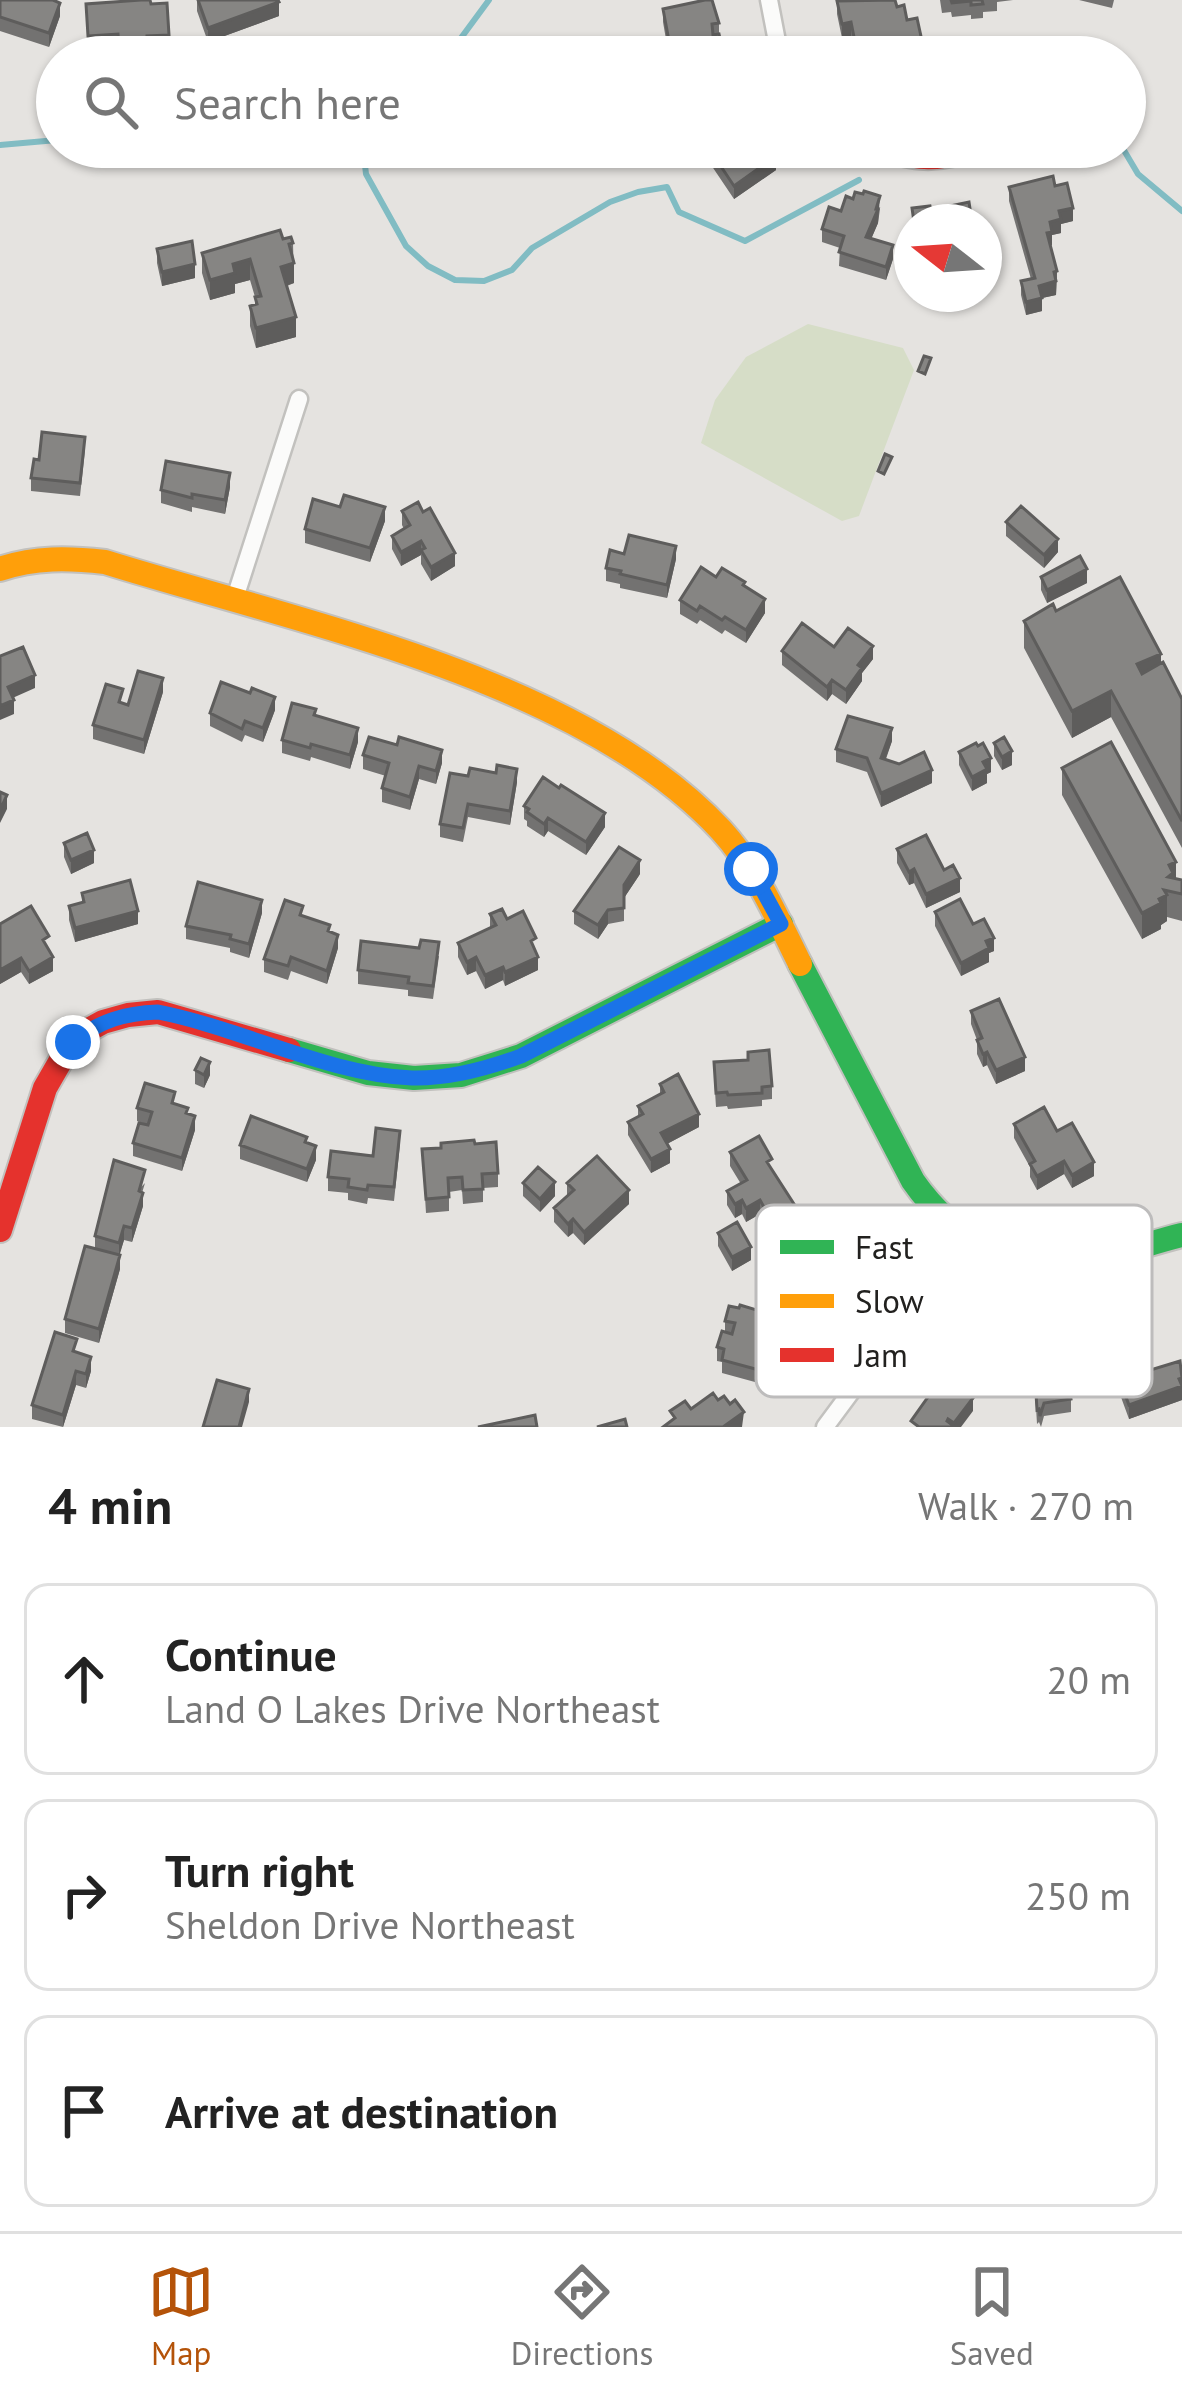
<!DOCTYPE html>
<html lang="en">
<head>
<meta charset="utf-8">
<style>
  :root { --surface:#fff; --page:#f2f2f2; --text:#222; --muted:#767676; --line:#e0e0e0; --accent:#b45309 }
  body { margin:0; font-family:"PT Sans",sans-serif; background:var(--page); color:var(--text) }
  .compass { position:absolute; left:894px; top:204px; width:108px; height:108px; border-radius:50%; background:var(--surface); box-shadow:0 3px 9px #0004; rotate:287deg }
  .stop { position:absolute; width:36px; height:36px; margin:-27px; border:9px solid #1a73e8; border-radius:50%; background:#fff }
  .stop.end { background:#1a73e8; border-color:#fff; box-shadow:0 3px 12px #0008 }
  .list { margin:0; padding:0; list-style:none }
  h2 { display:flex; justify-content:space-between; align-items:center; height:156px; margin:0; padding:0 48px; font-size:51px }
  h2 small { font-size:39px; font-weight:400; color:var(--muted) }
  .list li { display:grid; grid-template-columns:78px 1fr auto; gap:36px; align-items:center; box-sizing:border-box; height:192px; margin:0 24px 24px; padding:0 24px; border:3px solid var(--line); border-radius:24px }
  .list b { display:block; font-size:45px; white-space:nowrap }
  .list p { margin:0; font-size:39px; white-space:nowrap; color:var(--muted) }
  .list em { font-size:39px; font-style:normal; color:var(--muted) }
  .icon { flex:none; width:66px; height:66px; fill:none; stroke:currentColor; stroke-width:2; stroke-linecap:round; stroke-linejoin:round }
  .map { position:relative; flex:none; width:1182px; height:1427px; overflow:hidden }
  .search { position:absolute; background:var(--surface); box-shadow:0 3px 9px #0004; left:36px; right:36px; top:36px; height:132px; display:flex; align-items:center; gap:30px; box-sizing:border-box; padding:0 42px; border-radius:66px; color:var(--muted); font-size:45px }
  .sheet { height:804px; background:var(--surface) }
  nav { display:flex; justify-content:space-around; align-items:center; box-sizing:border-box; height:168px; border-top:3px solid var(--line); background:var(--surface); font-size:33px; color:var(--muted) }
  nav a { display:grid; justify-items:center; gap:6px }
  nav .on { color:var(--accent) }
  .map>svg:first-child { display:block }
</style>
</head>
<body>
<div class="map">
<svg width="1182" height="1427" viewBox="0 0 1182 1427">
  <rect width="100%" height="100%" fill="#e5e3e0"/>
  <!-- green -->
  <path fill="#d6ddc7" d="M808 324 903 348 914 370 859 516 842 521 701 443 715 400 746 357Z"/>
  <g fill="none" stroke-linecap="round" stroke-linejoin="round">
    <!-- stream -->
    <path stroke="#81bcc3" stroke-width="6" d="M447 57 489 0
      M0 145 57 140
      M166 147 243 153 326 147
      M363 147 366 174 406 246 428 266 455 280 484 281 512 270 532 248 610 202 638 192 667 187 679 212 745 241 859 180
      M1122 147 1138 174 1182 211"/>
    <!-- street casing -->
    <g stroke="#c2c1be" stroke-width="21">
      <path id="street" d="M769 0 780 57
        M234 601 299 399
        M825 1427 966 1237"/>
    </g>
    <!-- fast casing -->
    <g stroke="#c2c1be" stroke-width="28">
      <path id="fast" d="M800 964 913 1181C952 1237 1012 1272 1082 1261 1116 1256 1149 1243 1182 1235
        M289 1050 368 1073 414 1078 461 1075 521 1056 781 924"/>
    </g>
    <!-- slow casing -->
    <g stroke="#c2c1be" stroke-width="28">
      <path id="slow" d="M0 569C35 557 69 558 105 562 297 622 581 679 721 830 756 868 777 918 800 964"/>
    </g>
    <!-- jam casing -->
    <g stroke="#c2c1be" stroke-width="28">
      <path id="jam" d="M873 147C914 158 935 163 976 147
        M0 1230 45 1088 68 1048 83 1033 103 1022 128 1015 158 1012 289 1050"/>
    </g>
    <!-- street -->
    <use href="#street" stroke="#fbfbfa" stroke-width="16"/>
    <!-- fast -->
    <use href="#fast" stroke="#30b455" stroke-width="24"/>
    <!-- slow -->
    <use href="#slow" stroke="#ff9f0a" stroke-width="24"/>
    <!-- jam -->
    <use href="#jam" stroke="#e5322d" stroke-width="24"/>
  </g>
  <!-- wall -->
  <path fill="#737271" d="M0 0 60 16 49 47 0 31Z
    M197 0H278L279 16 208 42 197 11Z
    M940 0H1013L997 2V11L983 12V18L971 19V15L952 17 951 12 942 13Z
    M1079 0H1114L1112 8Z
    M837 1 897 7 922 41V54L908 57H904L903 53 891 57H855L851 36 842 38 837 14Z
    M167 3 169 48 147 50V57H104V48L88 49 86 4Z
    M663 9 719 23V36L724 57H669L663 22Z
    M699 147H770L776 170 734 199Z
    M1055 186 1073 221 1061 224V233L1052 235V245L1050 246 1057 271 1056 295 1042 298V311L1026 315 1021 295V281L1031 279 1009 201V187Z
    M880 209 878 223 871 239 893 259 886 280 839 266 840 248 822 242V229L841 211Z
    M283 239 293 243 294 283 287 286 296 337 256 348 250 326V306L255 305V297L250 280 235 284V293L210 300 202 273V253Z
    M157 249 195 278 162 286 157 263Z
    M85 450 80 496 31 491V478L39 460Z
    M230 487 225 514 192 507V512L161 503V490Z
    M402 511 455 566 431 581 421 564V555L401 566 392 549V536L404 529 402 525Z
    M385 521 370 562 305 543V529Z
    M1006 522 1058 552 1044 568 1006 536Z
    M624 554 676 559 667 598 620 588V584L606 581V568Z
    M716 577 745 587 765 613 746 643 725 630 722 634 700 620 697 624 680 614V600Z
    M1041 577 1087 583 1047 603 1041 590Z
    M1024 621 1161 663 1182 699V848L1111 717 1072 738 1024 648Z
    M834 647 873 659 862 673V681L846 704 832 694 827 701 782 665V651Z
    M163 692 144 754 93 739V725L123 703 128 705Z
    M250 693 275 710 263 742 245 735 242 742 210 726V713Z
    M316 716 358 742 350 769 311 757 310 761 282 753V740Z
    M892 741 886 759 932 783 881 807 867 772 836 762V749Z
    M994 743 1012 765 1002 770 994 756Z
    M397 745 442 763 436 784 419 779 410 810 382 802V788L386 776 363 769V755Z
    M959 752 991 772 987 774V783L972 791 959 765Z
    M1062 768 1176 879 1182 880V921L1167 917V921L1161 925V929L1142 939 1062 795Z
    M496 773 517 782 510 825 468 817 463 842 440 837V824L468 776Z
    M524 806 605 827 586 855 548 831 544 837 527 826V821L524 819Z
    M64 843 94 863 71 874 64 857Z
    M897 849 944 870 960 892 926 908 914 883 909 885 897 863Z
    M640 874 624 898V921L608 924 598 939 574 924V911Z
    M82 893 138 924 75 942 69 920V906L82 903Z
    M935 912 973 924 994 951 989 953V962L961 976 935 926Z
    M262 913 249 958 230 952V948L186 939V926Z
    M490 914 507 919 536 952 538 970 505 986 503 980 485 989 476 971 467 975 458 957V943L490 927Z
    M303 916 330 932 338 948 327 984 291 971 288 980 264 972V959Z
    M0 924 49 949 53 971 29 984 21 972 0 984Z
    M439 956 433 999 408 996V990L358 984V970Z
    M971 1011 1025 1071 996 1084 987 1065 983 1067 977 1054V1040L971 1024Z
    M195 1070 210 1075 204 1088 195 1084Z
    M714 1076 772 1086V1099L762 1100V1106L728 1109 727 1106 716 1107Z
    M660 1084 699 1127 667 1144 670 1163 651 1173 628 1135V1122L638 1117V1106L660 1094Z
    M175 1104 188 1114 195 1130 182 1171 133 1156V1143L148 1125 137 1121V1108Z
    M1014 1124 1057 1131 1094 1176 1072 1188 1064 1174 1037 1190 1030 1177V1167L1014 1138Z
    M307 1143 316 1160 307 1182 240 1159V1145Z
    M400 1144 394 1201 368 1198 367 1204 348 1200V1193L328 1191V1177Z
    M475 1144 498 1173V1187L483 1188V1202L463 1204 462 1190 449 1192V1211L426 1213 422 1149Z
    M730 1152 772 1170 794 1218 770 1231 760 1214 746 1222 742 1214 735 1218 727 1205V1191L741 1184 730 1166Z
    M145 1183 142 1193 143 1206 132 1242 124 1240 119 1255 120 1269 99 1343 65 1333V1319L95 1248V1236Z
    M523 1183 555 1196 540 1212 523 1196Z
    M567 1183 629 1204 584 1245 573 1233 568 1237 554 1222V1208L567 1196Z
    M800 1230H833L861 1269 855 1271 861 1298 840 1307 833 1291 823 1296 800 1244Z
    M718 1233 751 1260 732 1271 718 1246Z
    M725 1321 783 1331 770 1386 722 1373V1362L717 1361V1347L725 1332Z
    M1020 1337 1071 1399V1412L1044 1416 1041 1427 1039 1422 1037 1424 1034 1374 997 1379 994 1341Z
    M77 1353 91 1371 86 1388 76 1385 63 1427 32 1419V1405Z
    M1182 1367V1400L1129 1419 1118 1389V1376Z"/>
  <!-- shaded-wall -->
  <path fill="#5e5d5c" d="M279 2V16L208 42V28Z
    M60 3V16L49 47V33Z
    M851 22V36L842 38V24Z
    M776 156V170L734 199V186Z
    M880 196 878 223 866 251V237Z
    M1073 208V221L1061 224V233L1052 235V245L1047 247 1050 222 1059 211Z
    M893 245V259L886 280V267Z
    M250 259V280L235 284V293L210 300V280L233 264Z
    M294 263V283L281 287V267Z
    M195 264V278L162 286V272Z
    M1057 271 1056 295 1042 298V311L1026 315V302L1039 286Z
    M296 317V337L256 348V328Z
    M230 473V487L225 514V500Z
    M385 507V521L370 562V548Z
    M1058 539V552L1044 568V555Z
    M421 541V555L401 566V552Z
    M676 546V559L667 598V585Z
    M455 553V566L431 581V567Z
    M1087 569V583L1047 603V590Z
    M765 599V613L746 643V630Z
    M873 646V659L862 673V681L846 704V690L858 665Z
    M1161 654V681L1137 690V664Z
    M35 675V688L8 700V687Z
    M163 678V692L144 754V740Z
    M832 680V694L827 701V687Z
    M1111 691V717L1072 738V711Z
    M275 697V710L263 742V728Z
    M14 700V714L0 720V706Z
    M358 728V742L350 769V755Z
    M892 728V741L881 771V758Z
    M442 750V763L436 784V771Z
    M1012 751V765L1002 770V757Z
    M991 758V772L987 774V783L972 791V777L983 762Z
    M419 766V779L410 810V797Z
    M517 769V782L510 825V811Z
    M932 770V783L881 807V793Z
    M7 795V809L0 823V810Z
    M605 813V827L586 855V842Z
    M548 818V831L544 837V824Z
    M94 850V863L71 874V860Z
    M640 860V874L624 898V885Z
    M1176 862V888L1168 891 1169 865Z
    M914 869V883L909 885V872Z
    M960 878V892L926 908V894Z
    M1167 895V921L1161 925V929L1142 939V913Z
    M262 900V913L249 958V944Z
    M608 910V924L598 939V925Z
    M138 911V924L75 942V928Z
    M338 935V948L327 984V971Z
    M994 938V951L989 953V962L961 976V963L986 941Z
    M53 957V971L29 984V971Z
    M476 957V971L467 975V962Z
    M538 957V970L505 986V972Z
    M21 958V972L0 984V970Z
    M503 967V980L485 989V975Z
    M987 1052V1065L983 1067V1054Z
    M1025 1057V1071L996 1084V1070Z
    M210 1062V1075L204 1088V1075Z
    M699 1114V1127L661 1147V1133Z
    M195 1116V1130L182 1171V1158Z
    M316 1146V1160L307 1182V1169Z
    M670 1149V1163L651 1173V1159Z
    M1064 1161V1174L1037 1190V1176Z
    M1094 1162V1176L1072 1188V1175Z
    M555 1182V1196L540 1212V1199Z
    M629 1190V1204L584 1245V1232Z
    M143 1193V1206L132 1242V1228Z
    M742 1200V1214L735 1218V1204Z
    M760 1200V1214L746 1222V1208Z
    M794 1204V1218L770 1231V1218Z
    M573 1219V1233L568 1237V1224Z
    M124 1226V1240L119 1257V1243Z
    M751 1247V1260L732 1271V1257Z
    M120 1255V1269L99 1343V1329Z
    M861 1255V1269L850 1274V1260Z
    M833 1277V1291L823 1296V1282Z
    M861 1284V1298L840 1307V1293Z
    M783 1318V1331L770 1386 774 1353Z
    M91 1357V1371L86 1388V1374Z
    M76 1371V1385L63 1427V1415Z
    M1182 1378V1400L1129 1419V1405Z
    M249 1389V1402L242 1427H239Z
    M973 1398V1411L961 1427H954V1423Z
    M744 1412 742 1427H723Z"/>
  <!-- building -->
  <path fill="#868583" stroke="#5e5d5c" stroke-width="3" d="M0 0H53L60 3 49 33 0 17Z
    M141 0H150L151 4 167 3 169 35 147 36V44L119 46 118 34 88 36 86 4Z
    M198 0H278L279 2 208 28Z
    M705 0H712L719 23 712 24 713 35 719 34 724 57H672L663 9Z
    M895 0 897 7 904 5 907 20 917 18 922 41 904 44 903 40 889 43 891 54 875 57H858L851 22 842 24 837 1Z
    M951 0H982L983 4 971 5V1L952 3Z
    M104 47 129 48V57H104Z
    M708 147H770L776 156 734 186Z
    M1053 176 1055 186 1067 183 1073 208 1059 211 1061 219 1050 222 1052 232 1047 233 1057 271 1054 272 1056 281 1039 286 1042 298 1026 302 1021 281 1035 278 1009 187Z
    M864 191 880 196 876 209H878L866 237 893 245 886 267 839 252 844 236 822 229 829 207 841 211 846 196 853 199 855 192 863 194Z
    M969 202 972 222H914L912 208 930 206 931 210Z
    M280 230 283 239 291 237 293 243 289 244 294 263 281 267 296 317 256 328 250 306 257 304 255 297 261 296 250 259 233 264 235 273 210 280 202 253Z
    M192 241 195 264 162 272 157 249Z
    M924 356 931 358 925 374 918 371Z
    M42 432 85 437 80 483 31 478 34 459 39 460Z
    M885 454 892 457 884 474 878 471Z
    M166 461 230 473 225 500 192 494V498L161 490Z
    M344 495 385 507 370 548 305 529 313 499 340 507Z
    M418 502 423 512 430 508 455 553 431 567 421 550 425 548 421 541 401 552 392 536 410 525 402 511Z
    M1021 506 1058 539 1044 555 1006 522Z
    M629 535 676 546 667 585 620 574 621 571 606 568 610 550 624 554Z
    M1080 556 1087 569 1047 590 1041 577Z
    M701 567 716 577 722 568 745 582 743 585 765 599 746 630 725 617 722 620 700 606 697 611 680 600Z
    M1120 577 1161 654 1137 664 1142 674 1163 662 1182 699V821L1111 691 1072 711 1024 621 1053 604 1056 611Z
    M802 623 834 647 848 628 873 646 858 665 862 668 846 690 832 680 827 687 782 651Z
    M23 647 35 675 8 687 14 700 0 706V656Z
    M138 671 163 678 144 740 93 725 106 684 123 689 119 702 128 705Z
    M221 682 250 693 252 688 275 697 263 728 245 721 242 729 210 713Z
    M292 703 316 709 314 715 358 728 350 755 311 744 310 748 282 740Z
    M848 716 892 728 881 758 899 764 924 752 932 770 881 793 867 758 836 749Z
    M369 737 397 745 399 737 442 750 436 771 419 766 410 797 382 788 389 763 363 755Z
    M1004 737 1012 751 1002 757 994 743Z
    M1111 742 1176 862 1169 865 1173 873 1168 877 1182 880V894L1164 890 1167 895 1159 899 1161 903 1142 913 1062 768Z
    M976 743 978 746 983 743 991 758 983 762 987 769 972 777 959 752Z
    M497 765 517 769 510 811 468 804 463 828 440 824 450 773 468 776 470 768 496 773Z
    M543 777 559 788 561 785 605 813 586 842 548 818 544 824 527 812 529 809 524 806Z
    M0 792 7 795 0 810Z
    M87 833 94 850 71 860 64 843Z
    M926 835 944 870 953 865 960 878 926 894 914 869 909 872 897 849Z
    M619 847 640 860 624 885V908L608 910 598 925 574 911Z
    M130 880 138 911 75 928 69 906 84 902 82 893Z
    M198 882 262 900 249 944 230 939 231 935 186 926Z
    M960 899 973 924 984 919 994 938 986 941 989 948 961 963 935 912Z
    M285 900 303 906 300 915 330 925 328 931 338 935 327 971 291 957 288 966 264 959Z
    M31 906 49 936 43 940 53 957 29 971 21 958 0 970V924Z
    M502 909 507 919 523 911 536 938 531 941 538 957 505 972 503 967 485 975 476 957 467 962 458 943 496 925 490 914Z
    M421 940 439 942 433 986 408 983 409 977 358 970 361 941 419 948Z
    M999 999 1025 1057 996 1070 987 1052 983 1054 977 1040 982 1038 971 1011Z
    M769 1050 772 1086 762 1087V1093L728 1095 727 1092 716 1093 714 1062 748 1060V1052Z
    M201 1058 210 1062 204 1075 195 1070Z
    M678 1074 699 1114 661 1133 670 1149 651 1159 628 1122 643 1114 638 1106 664 1092 660 1084Z
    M145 1083 175 1092 172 1103 188 1108 186 1113 195 1116 182 1158 133 1143 139 1123 148 1125 152 1112 137 1108Z
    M1044 1107 1057 1131 1072 1123 1094 1162 1072 1175 1064 1161 1037 1176 1030 1164 1035 1161 1014 1124Z
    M251 1116 307 1137 305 1142 316 1146 307 1169 240 1145Z
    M376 1128 400 1131 394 1187 368 1185 367 1190 348 1187 349 1179 328 1177 331 1151 373 1156Z
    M759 1136 772 1159 767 1162 794 1204 770 1218 760 1200 746 1208 742 1200 735 1204 727 1191 747 1180 730 1152Z
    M474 1140 475 1144 496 1142 498 1173 482 1174 483 1189 463 1190 462 1177 448 1178 449 1197 426 1199 422 1149 441 1148V1143Z
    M597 1156 629 1190 584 1232 573 1219 568 1224 554 1208 574 1190 567 1183Z
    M114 1160 145 1170 139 1191 143 1193 132 1228 124 1226 119 1243 95 1236Z
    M538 1167 555 1182 540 1199 523 1183Z
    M737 1222 751 1247 732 1257 718 1233Z
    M85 1246 120 1255 99 1329 65 1319Z
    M740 1305 783 1318 770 1373 722 1360 724 1349 717 1347 722 1331 732 1334 735 1323 725 1321 729 1306 739 1308Z
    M1035 1330 1037 1334 1062 1333 1071 1399 1044 1403 1040 1416 1039 1409 1037 1410 1034 1360 997 1365 994 1341 1020 1337Z
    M55 1332 77 1339 73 1351 91 1357 86 1374 76 1371 63 1415 32 1405Z
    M1180 1361 1182 1378 1179 1379 1182 1386 1129 1405 1118 1376 1142 1367 1144 1372Z
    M950 1366 972 1381 964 1392 973 1398 954 1423 948 1419 947 1421 955 1427H919L911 1421Z
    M217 1380 249 1389 239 1427H203Z
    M713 1393 718 1400 724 1396 730 1404 735 1400 744 1412 723 1427H663L675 1418 670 1411 685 1401 691 1409Z
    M535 1415 537 1427H478Z
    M625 1419 627 1427H597Z"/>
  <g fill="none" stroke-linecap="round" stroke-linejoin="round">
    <!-- route -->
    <path stroke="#1a73e8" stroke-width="15" d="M73 1042C99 1021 125 1013 158 1012 240 1028 330 1075 412 1078 450 1079 486 1069 521 1056L781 924 751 869"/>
  </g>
  <!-- legend -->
  <rect x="756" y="1205" width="396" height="192" rx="18" fill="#fff" stroke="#bdbcbc" stroke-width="3"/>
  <rect x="780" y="1240" width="54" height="14" fill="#30b455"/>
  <rect x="780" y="1294" width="54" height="14" fill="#ff9f0a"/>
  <rect x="780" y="1348" width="54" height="14" fill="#e5322d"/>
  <g font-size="33" fill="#22211f">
    <text x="855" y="1259">Fast</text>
    <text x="855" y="1313">Slow</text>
    <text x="855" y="1367">Jam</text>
  </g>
</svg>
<svg class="compass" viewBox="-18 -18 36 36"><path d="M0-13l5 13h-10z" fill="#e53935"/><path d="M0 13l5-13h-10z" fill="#767676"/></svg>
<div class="stop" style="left:751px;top:869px"></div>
<div class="stop end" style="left:73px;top:1042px"></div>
<div class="search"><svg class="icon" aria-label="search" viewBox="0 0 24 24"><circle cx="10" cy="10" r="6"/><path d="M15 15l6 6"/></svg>Search here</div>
</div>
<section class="sheet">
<h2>4 min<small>Walk · 270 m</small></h2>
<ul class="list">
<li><svg class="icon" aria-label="ahead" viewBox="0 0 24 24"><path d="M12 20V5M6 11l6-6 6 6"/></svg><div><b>Continue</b><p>Land O Lakes Drive Northeast</p></div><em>20 m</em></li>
<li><svg class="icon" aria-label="right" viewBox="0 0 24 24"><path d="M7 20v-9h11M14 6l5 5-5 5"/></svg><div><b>Turn right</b><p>Sheldon Drive Northeast</p></div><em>250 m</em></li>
<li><svg class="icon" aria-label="arrive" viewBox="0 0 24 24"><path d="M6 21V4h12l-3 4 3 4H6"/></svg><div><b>Arrive at destination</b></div></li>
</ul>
</section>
<nav>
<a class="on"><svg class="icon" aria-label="map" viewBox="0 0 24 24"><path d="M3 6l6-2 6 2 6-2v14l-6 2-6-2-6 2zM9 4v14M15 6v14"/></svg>Map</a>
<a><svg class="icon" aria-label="directions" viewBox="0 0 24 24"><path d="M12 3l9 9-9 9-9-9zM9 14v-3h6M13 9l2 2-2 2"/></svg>Directions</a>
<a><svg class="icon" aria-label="saved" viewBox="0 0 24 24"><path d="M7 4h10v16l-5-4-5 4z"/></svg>Saved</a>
</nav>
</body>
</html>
